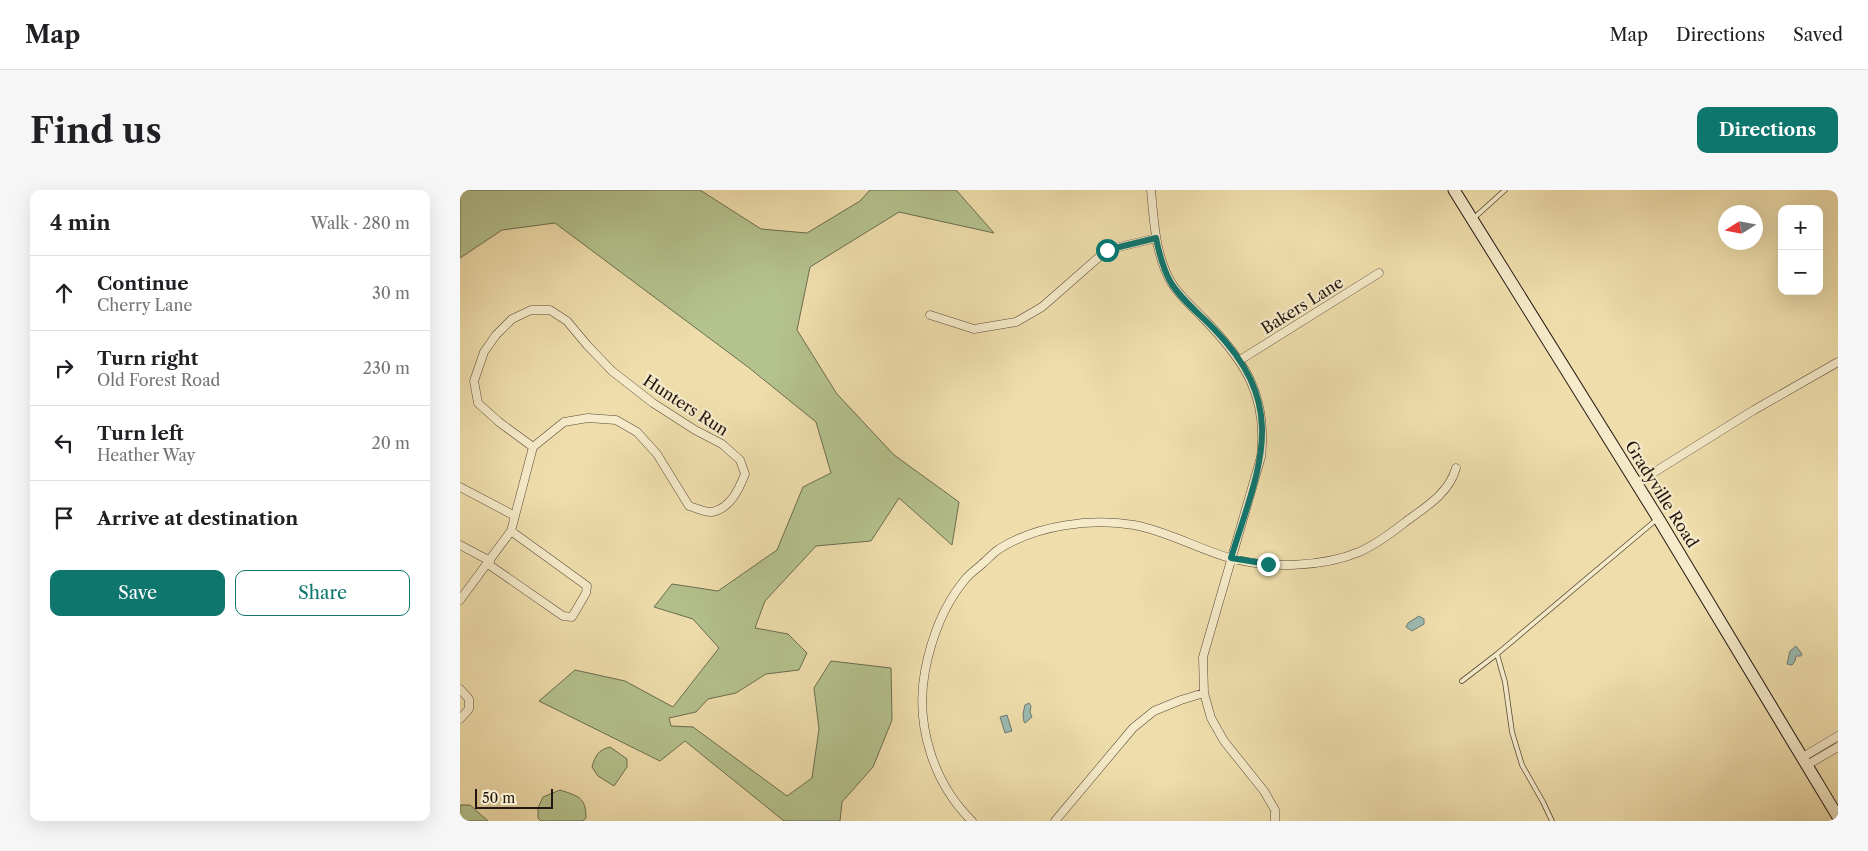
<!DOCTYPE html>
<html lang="en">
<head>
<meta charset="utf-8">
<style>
  :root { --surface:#fff; --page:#f6f6f6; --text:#202124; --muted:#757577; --line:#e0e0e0; --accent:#0f766e }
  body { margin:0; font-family:"Libre Caslon Text",serif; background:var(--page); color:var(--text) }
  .controls { position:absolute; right:15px; top:15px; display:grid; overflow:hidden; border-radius:10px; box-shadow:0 5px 20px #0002 }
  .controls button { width:45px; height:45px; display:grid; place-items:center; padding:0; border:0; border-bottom:1px solid var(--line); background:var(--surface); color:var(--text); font:25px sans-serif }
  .compass { position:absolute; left:1258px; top:15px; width:45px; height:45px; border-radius:50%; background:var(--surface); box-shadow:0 5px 20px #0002; rotate:259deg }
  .scale { position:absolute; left:15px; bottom:12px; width:78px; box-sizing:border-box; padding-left:5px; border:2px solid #241712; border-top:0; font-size:14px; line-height:18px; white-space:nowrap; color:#241712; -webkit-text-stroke:4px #f5eac9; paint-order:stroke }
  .stop { position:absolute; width:15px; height:15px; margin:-11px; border:4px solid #0f766e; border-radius:50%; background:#fff }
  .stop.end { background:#0f766e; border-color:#fff; box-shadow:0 1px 5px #0008 }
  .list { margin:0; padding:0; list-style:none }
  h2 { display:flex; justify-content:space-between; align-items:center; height:65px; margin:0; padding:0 20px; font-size:21px }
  h2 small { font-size:16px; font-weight:400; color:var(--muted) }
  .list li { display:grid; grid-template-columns:32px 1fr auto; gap:15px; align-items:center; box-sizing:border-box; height:75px; padding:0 20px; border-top:1px solid var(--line) }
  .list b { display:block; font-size:19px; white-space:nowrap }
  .list p { margin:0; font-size:16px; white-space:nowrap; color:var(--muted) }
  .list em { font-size:16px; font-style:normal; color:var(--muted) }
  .actions { display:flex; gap:10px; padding:15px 20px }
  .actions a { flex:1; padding:11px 0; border:1px solid var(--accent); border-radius:10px; text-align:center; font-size:18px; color:var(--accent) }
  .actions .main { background:var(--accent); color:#fff }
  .icon { flex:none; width:28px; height:28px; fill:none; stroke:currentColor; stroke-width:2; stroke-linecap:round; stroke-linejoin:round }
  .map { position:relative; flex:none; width:1378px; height:631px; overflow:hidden; border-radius:10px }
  header { display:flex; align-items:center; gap:30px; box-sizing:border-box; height:70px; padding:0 25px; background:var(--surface); border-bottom:1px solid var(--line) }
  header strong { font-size:24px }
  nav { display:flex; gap:28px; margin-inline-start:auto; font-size:18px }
  .intro { display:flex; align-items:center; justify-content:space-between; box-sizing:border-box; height:120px; padding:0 30px }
  h1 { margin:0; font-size:35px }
  .button { padding:12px 22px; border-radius:10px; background:var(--accent); color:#fff; font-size:18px; font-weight:700 }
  main { display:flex; gap:30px; padding:0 30px }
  aside { flex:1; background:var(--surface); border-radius:10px; box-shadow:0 5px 20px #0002 }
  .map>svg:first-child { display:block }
</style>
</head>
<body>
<header>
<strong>Map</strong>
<nav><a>Map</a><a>Directions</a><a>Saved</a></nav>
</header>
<div class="intro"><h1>Find us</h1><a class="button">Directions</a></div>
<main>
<aside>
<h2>4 min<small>Walk · 280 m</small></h2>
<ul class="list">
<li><svg class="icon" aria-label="ahead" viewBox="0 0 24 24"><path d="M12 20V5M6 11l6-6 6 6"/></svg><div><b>Continue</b><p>Cherry Lane</p></div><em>30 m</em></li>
<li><svg class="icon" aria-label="right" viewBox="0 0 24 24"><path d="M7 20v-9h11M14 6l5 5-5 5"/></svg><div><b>Turn right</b><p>Old Forest Road</p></div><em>230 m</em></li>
<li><svg class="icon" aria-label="left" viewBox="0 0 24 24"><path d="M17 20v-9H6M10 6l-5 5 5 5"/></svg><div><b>Turn left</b><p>Heather Way</p></div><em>20 m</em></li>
<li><svg class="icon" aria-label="arrive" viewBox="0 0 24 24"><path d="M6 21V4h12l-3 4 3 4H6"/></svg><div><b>Arrive at destination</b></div></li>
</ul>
<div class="actions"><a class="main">Save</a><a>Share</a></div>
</aside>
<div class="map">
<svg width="1378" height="631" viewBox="0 0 1378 631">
  <rect width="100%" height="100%" fill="#efdeac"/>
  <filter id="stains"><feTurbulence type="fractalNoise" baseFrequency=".004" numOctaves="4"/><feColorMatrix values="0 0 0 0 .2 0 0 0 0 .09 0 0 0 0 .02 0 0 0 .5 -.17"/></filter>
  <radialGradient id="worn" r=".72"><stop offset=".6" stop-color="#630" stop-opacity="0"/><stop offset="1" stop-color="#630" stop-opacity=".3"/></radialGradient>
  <!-- green -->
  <path fill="#b4c28d" stroke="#6c6c50" d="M0 0H240L301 39 347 43 400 11 410 0H496L534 43 439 22 350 77 337 140 377 204 434 265 499 312 492 355 439 308 411 351 356 356 305 411 295 438 328 444 347 463 339 480 306 484 276 503 248 509 236 522 209 528 211 536 233 537 327 606 352 588 359 539 354 498 371 471 431 478 432 530 413 577 382 612 380 631H324L225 551 200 571 79 511 115 480 165 491 213 517 259 458 233 429 194 417 212 394 258 401 317 360 343 297 371 283 356 232 288 177 95 33 42 40 0 68Z
    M150 557 167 569V577L154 596 138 586 132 577C135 566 138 560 150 557Z
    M100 600C118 606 126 607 126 628L123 631H81L78 628V618L83 607Z
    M0 615H10L28 631H0Z"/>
  <!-- water -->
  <path fill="#9cbbb3" stroke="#6c7973" d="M959 426 964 429V434L952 441 946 437 948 433Z
    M1336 456 1342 464 1341 466H1336L1335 471 1332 475 1327 474 1330 461Z
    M569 513 571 516 570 522 572 527 565 533 564 532 563 524 565 515Z
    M547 525 552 541 545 543 540 527Z"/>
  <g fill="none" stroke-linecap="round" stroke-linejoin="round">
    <!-- lane casing -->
    <g stroke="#574938" stroke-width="5.5">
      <path id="lane" d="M1014 28 1045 0
        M1037 464 1045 492 1052 542 1062 575 1083 612 1092 631
        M1002 491 1037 464 1196 330"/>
    </g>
    <!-- street casing -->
    <g stroke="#574938" stroke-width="9">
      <path id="street" d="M691 0C694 31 695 64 711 92 719 106 733 117 744 129 785 171 808 206 801 267L743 467 744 503 751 528 764 551 804 601 815 620V631
        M470 125 514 139 556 132 582 117 647 60 696 48
        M780 170 919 83
        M1177 293 1294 220 1378 172
        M0 297 55 326
        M0 355 30 371
        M28 374 103 426 112 427 126 403 127 396 51 341
        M0 410 51 341 73 257 104 232 128 228 156 230 177 242 197 264 229 316C236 318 246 323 252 322 271 318 279 299 285 284L280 270 262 254 235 240 193 213 152 181 127 155 107 131 90 120H71L52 129 36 145 24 162 14 191 18 213 39 232 73 257
        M0 499 9 509V519L0 529
        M1343 567 1378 546
        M1347 575 1378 557
        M512 631C473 593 455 534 465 481 471 450 483 417 503 392 508 385 515 380 521 375 527 370 533 363 539 359 577 335 631 328 674 335 707 341 738 359 770 368 809 379 863 377 899 362 915 355 930 344 944 333 964 318 989 304 996 278
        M595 631 673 538 694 521 721 510 744 503"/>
    </g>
    <!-- secondary casing -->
    <g stroke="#241712" stroke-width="13">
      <path id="secondary" d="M994 0 1198 328 1378 627"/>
    </g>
    <!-- lane -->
    <use href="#lane" stroke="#f5eac9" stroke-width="4"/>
    <!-- street -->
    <use href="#street" stroke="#f5eac9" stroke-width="8"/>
    <!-- secondary -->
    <use href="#secondary" stroke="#f5eac9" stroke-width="11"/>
  </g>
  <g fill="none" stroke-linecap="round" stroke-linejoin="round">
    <!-- route -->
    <path stroke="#0f766e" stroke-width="6" d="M647 60 696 48C699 63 703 78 710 91 720 109 740 124 754 139 831 218 799 277 771 368L808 374"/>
  </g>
  <g text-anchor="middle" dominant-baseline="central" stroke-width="4.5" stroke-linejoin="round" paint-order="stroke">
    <!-- street labels -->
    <g font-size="16" fill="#241712" stroke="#f5eac9">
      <text transform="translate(842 115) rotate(-32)">Bakers Lane</text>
      <text transform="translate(226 215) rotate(33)">Hunters Run</text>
      <text transform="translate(1202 304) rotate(58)">Gradyville Road</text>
    </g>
  </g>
  <rect width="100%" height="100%" filter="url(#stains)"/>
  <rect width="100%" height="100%" fill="url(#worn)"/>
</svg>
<div class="controls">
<button>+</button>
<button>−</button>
</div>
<svg class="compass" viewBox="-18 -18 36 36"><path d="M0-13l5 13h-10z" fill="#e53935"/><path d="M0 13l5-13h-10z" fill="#757577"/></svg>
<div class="scale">50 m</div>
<div class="stop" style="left:647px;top:60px"></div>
<div class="stop end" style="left:808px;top:374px"></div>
</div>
</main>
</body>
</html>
